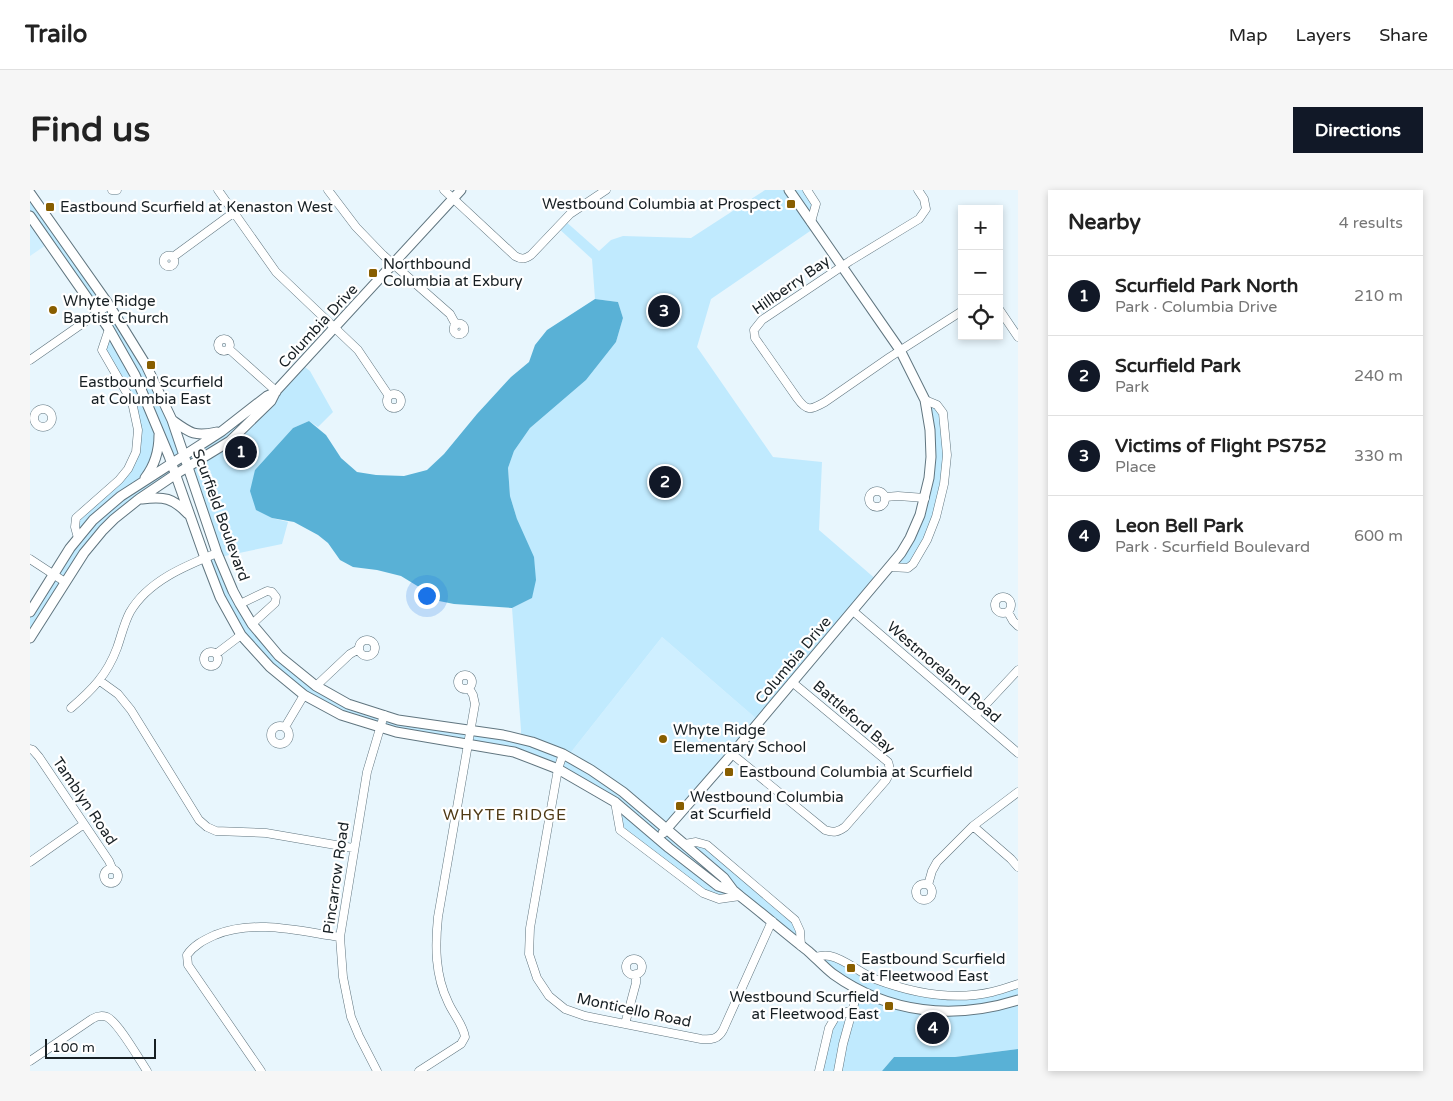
<!DOCTYPE html>
<html lang="en">
<head>
<meta charset="utf-8">
<style>
  :root { --surface:#fff; --page:#f6f6f6; --text:#222; --muted:#767676; --line:#e0e0e0; --accent:#111827 }
  body { margin:0; font-family:"Varela Round",sans-serif; background:var(--page); color:var(--text) }
  .controls { position:absolute; right:15px; top:15px; display:grid; overflow:hidden; border-radius:0px; box-shadow:0 2px 8px #0003 }
  .controls button { width:45px; height:45px; display:grid; place-items:center; padding:0; border:0; border-bottom:1px solid var(--line); background:var(--surface); color:var(--text); font:25px sans-serif }
  .scale { position:absolute; left:15px; bottom:12px; width:111px; box-sizing:border-box; padding-left:5px; border:2px solid #171f23; border-top:0; font-size:14px; line-height:18px; white-space:nowrap; color:#171f23; -webkit-text-stroke:4px #fff; paint-order:stroke }
  .you { position:absolute; left:396px; top:405px; width:18px; height:18px; margin:-12px; border:4px solid #fff; border-radius:50%; background:#1a73e8; box-shadow:0 0 0 8px #1a73e833 }
  .badge { display:grid; place-items:center; width:32px; height:32px; border-radius:50%; background:var(--accent); color:#fff; font-size:16px; font-weight:700 }
  .pin { position:absolute; translate:-50% -50%; border:2px solid #fff; box-shadow:0 1px 5px #0006 }
  .list { margin:0; padding:0; list-style:none }
  h2 { display:flex; justify-content:space-between; align-items:center; height:65px; margin:0; padding:0 20px; font-size:21px }
  h2 small { font-size:16px; font-weight:400; color:var(--muted) }
  .list li { display:grid; grid-template-columns:32px 1fr auto; gap:15px; align-items:center; box-sizing:border-box; height:80px; padding:0 20px; border-top:1px solid var(--line) }
  .list b { display:block; font-size:19px; white-space:nowrap }
  .list p { margin:0; font-size:16px; white-space:nowrap; color:var(--muted) }
  .list em { font-size:16px; font-style:normal; color:var(--muted) }
  .icon { flex:none; width:28px; height:28px; fill:none; stroke:currentColor; stroke-width:2; stroke-linecap:round; stroke-linejoin:round }
  .map { position:relative; flex:none; width:988px; height:881px; overflow:hidden; border-radius:0px }
  header { display:flex; align-items:center; gap:30px; box-sizing:border-box; height:70px; padding:0 25px; background:var(--surface); border-bottom:1px solid var(--line) }
  header strong { font-size:24px }
  nav { display:flex; gap:28px; margin-inline-start:auto; font-size:18px }
  .intro { display:flex; align-items:center; justify-content:space-between; box-sizing:border-box; height:120px; padding:0 30px }
  h1 { margin:0; font-size:35px }
  .button { padding:12px 22px; border-radius:0px; background:var(--accent); color:#fff; font-size:18px; font-weight:700 }
  main { display:flex; gap:30px; padding:0 30px }
  aside { flex:1; background:var(--surface); border-radius:0px; box-shadow:0 2px 8px #0003 }
  .map>svg:first-child { display:block }
</style>
</head>
<body>
<header>
<strong>Trailo</strong>
<nav><a>Map</a><a>Layers</a><a>Share</a></nav>
</header>
<div class="intro"><h1>Find us</h1><a class="button">Directions</a></div>
<main>
<div class="map">
<svg width="988" height="881" viewBox="0 0 988 881">
  <rect width="100%" height="100%" fill="#e8f6fd"/>
  <!-- built -->
  <path fill="#cfefff" d="M0 26 19 53 0 66Z
    M632 447 729 531 637 638 538 566Z"/>
  <!-- green -->
  <path fill="#c0eafe" fill-rule="evenodd" d="M735 0H779L786 11 778 26 786 37 681 109 667 157 743 267 792 272 789 340 848 391 729 531 632 447 538 566 561 580 655 654 677 655 765 730 771 756 710 706 689 709 673 703 590 640 585 612 484 562 350 538 273 505 211 445 175 368 189 367 154 265 142 273 146 284 73 340 0 448V422L48 348 46 328 98 279 108 241 102 212 72 160 78 139 0 26V3L116 175 154 264 192 241 271 174 280 181 303 222 288 237 279 231 263 238 225 280 242 328 258 332 252 354 190 367 210 414 249 466 318 514 368 530 491 549V540L482 418 502 408 487 329 480 306 478 278 484 261 500 238 556 190 586 152 593 128 588 112 565 109 562 69 527 37 534 30 569 61 581 50 593 46 661 48ZM129 241 142 273 121 280Z
    M895 210 913 223 917 265 906 327 883 374 860 377 871 363 899 288Z
    M799 766 826 780 885 802 927 806 988 794V859L925 867H864L852 881H789L806 826 822 820 828 800 785 767Z"/>
  <!-- water -->
  <path fill="#59b1d6" d="M565 109 588 112 593 128 586 152 556 190 500 238 484 261 478 278 480 306 487 329 504 367 506 390 502 408 482 418 424 414 399 409 389 397 371 386 347 380 323 377 310 370 298 353 288 345 264 332 242 328 226 320 220 301 225 280 263 238 279 231 296 245 311 268 327 282 346 285 374 286 397 280 414 264 447 224 481 187 499 172 505 155 517 140Z
    M988 859V881H852L864 867H925Z"/>
  <g fill="none" stroke-linecap="round" stroke-linejoin="round">
    <!-- minor casing -->
    <g stroke="#60757f" stroke-width="9">
      <path id="minor" d="M82 0H87
        M188 0 246 82 328 160 359 206
        M298 0 326 37 353 65 420 124 426 135
        M414 0 485 66C492 70 495 69 501 65L540 24 576 0
        M777 0 786 14 781 32
        M888 0 894 9 896 19 889 29 820 71 732 130 724 140 725 148 767 208C777 222 781 220 795 212L860 167 932 121
        M133.5 71a5.5 5.5 0 1 1 11 0a5.5 5.5 0 1 1-11 0Z
        M143 67 203 23
        M969 119 988 147
        M423.5 139a5.5 5.5 0 1 1 11 0a5.5 5.5 0 1 1-11 0Z
        M188 155a6 6 0 1 1 12 0a6 6 0 1 1-12 0Z
        M199 159 246 201
        M0 170 79 115
        M357 211a7 7 0 1 1 14 0a7 7 0 1 1-14 0Z
        M4 228a9 9 0 1 1 18 0a9 9 0 1 1-18 0Z
        M839 309a8 8 0 1 1 16 0a8 8 0 1 1-16 0Z
        M855 307 868 306 895 308
        M48 348 45 337 46 328 89 290 98 279 106 262 108 240 102 212 72 160 79 139
        M0 369 35 392
        M860 377 878 378 883 374 897 350 906 327 914 294 917 265 913 223 907 215 895 210
        M965 415a8 8 0 1 1 16 0a8 8 0 1 1-16 0Z
        M210 414 237 401 242 402 246 407 245 413 222 434
        M823 421 988 563
        M978 422 983 431 988 436
        M329 458a8 8 0 1 1 16 0a8 8 0 1 1-16 0Z
        M174 469a7 7 0 1 1 14 0a7 7 0 1 1-14 0Z
        M186 464 211 445
        M428 492a7 7 0 1 1 14 0a7 7 0 1 1-14 0Z
        M70 491 88 504 101 520 169 630 177 637 186 641 236 643 323 658
        M286 496 320 464 329 459
        M41 518C62 500 77 485 87 458 91 447 94 433 100 422 118 391 155 376 187 363
        M945 526 988 480
        M241 545a9 9 0 1 1 18 0a9 9 0 1 1-18 0Z
        M255 537 274 505
        M0 559 3 560 9 567 79 671 82 678
        M533 564 528 579 500 738 499 764 507 788 519 806 535 819 555 826 671 849C682 850 688 849 693 840L742 731
        M702 564 795 640C804 643 808 642 815 637L856 590C860 584 861 580 858 572L762 492
        M585 612 590 640 673 703 689 709 710 706
        M943 636 981 669 988 677
        M655 654 666 652 677 655 765 730 770 741 771 756
        M0 672 54 634
        M74 686a7 7 0 1 1 14 0a7 7 0 1 1-14 0Z
        M886 702a8 8 0 1 1 16 0a8 8 0 1 1-16 0Z
        M898 695 902 681 907 672 943 636 988 602
        M785 767C789 766 795 765 800 766 815 769 830 783 845 789 882 803 923 811 962 802 971 800 979 797 988 794
        M596 777a8 8 0 1 1 16 0a8 8 0 1 1-16 0Z
        M595 834 606 793V784
        M0 871 62 829C67 826 71 825 77 827 88 832 109 869 117 881
        M231 881 158 775 157 765C164 755 174 750 185 745 225 729 268 741 310 747
        M347 881 329 846 321 827 313 787 310 747 337 582 354 525
        M389 881 431 854 435 847C433 834 423 824 418 812 405 785 405 756 408 727L445 514 443 505 439 498
        M789 881 799 838 806 826 822 820
        M808 881 813 854 828 800"/>
    </g>
    <!-- tertiary casing -->
    <g stroke="#60757f" stroke-width="11">
      <path id="tertiary" d="M0 3 79 115 116 175 142 230 187 363 203 401 210 414 222 434 249 466 286 496 318 514 368 530 473 545 502 552 533 564 561 580 593 602 694 688 703 700
        M0 26 79 139 105 185 139 266 175 368 190 407 211 445 240 477 274 505 311 525 366 542 484 562 528 579 585 612 639 658 688 696 704 701 710 706C733 724 755 743 778 761 786 768 794 777 803 784 859 824 924 830 988 810
        M142 230C160 243 164 247 187 242
        M115 288C125 275 129 261 129 245
        M112 309C134 306 143 308 158 324
        M0 422 40 358 63 330 91 306 192 241 237 206 246 202
        M0 448 54 363 73 340 84 329 109 309 146 284 200 251 241 211 246 201 431 0
        M633 643 702 564 871 363 880 348 890 325 899 288 901 267 900 240 895 210 870 160 759 0"/>
    </g>
    <!-- minor -->
    <use href="#minor" stroke="#fff" stroke-width="8"/>
    <!-- tertiary -->
    <use href="#tertiary" stroke="#fff" stroke-width="9"/>
  </g>
  <!-- markers -->
  <g fill="#885e00" stroke="#fff" stroke-width="2">
    <rect x="756" y="9" width="10" height="10" rx="2.5"/>
    <rect x="15" y="12" width="10" height="10" rx="2.5"/>
    <rect x="338" y="78" width="10" height="10" rx="2.5"/>
    <circle cx="23" cy="120" r="5"/>
    <rect x="116" y="170" width="10" height="10" rx="2.5"/>
    <circle cx="633" cy="549" r="5"/>
    <rect x="694" y="577" width="10" height="10" rx="2.5"/>
    <rect x="645" y="611" width="10" height="10" rx="2.5"/>
    <rect x="816" y="773" width="10" height="10" rx="2.5"/>
    <rect x="854" y="811" width="10" height="10" rx="2.5"/>
  </g>
  <g text-anchor="middle" dominant-baseline="central" stroke-width="4.5" stroke-linejoin="round" paint-order="stroke">
    <!-- poi labels -->
    <g font-size="15" fill="#171f23" stroke="#fff" text-anchor="start">
      <text x="751" y="14" text-anchor="end">Westbound Columbia at Prospect</text>
      <text x="30" y="17">Eastbound Scurfield at Kenaston West</text>
      <text x="353" y="74">Northbound<tspan x="353" dy="17">Columbia at Exbury</tspan></text>
      <text x="33" y="111">Whyte Ridge<tspan x="33" dy="17">Baptist Church</tspan></text>
      <text x="121" y="192" text-anchor="middle">Eastbound Scurfield<tspan x="121" dy="17">at Columbia East</tspan></text>
      <text x="643" y="540">Whyte Ridge<tspan x="643" dy="17">Elementary School</tspan></text>
      <text x="709" y="582">Eastbound Columbia at Scurfield</text>
      <text x="660" y="607">Westbound Columbia<tspan x="660" dy="17">at Scurfield</tspan></text>
      <text x="831" y="769">Eastbound Scurfield<tspan x="831" dy="17">at Fleetwood East</tspan></text>
      <text x="849" y="807" text-anchor="end">Westbound Scurfield<tspan x="849" dy="17">at Fleetwood East</tspan></text>
    </g>
    <!-- street labels -->
    <g font-size="15" fill="#171f23" stroke="#fff">
      <text transform="translate(761 95) rotate(-35)">Hillberry Bay</text>
      <text transform="translate(288 136) rotate(-47)">Columbia Drive</text>
      <text transform="translate(191 325) rotate(70)">Scurfield Boulevard</text>
      <text transform="translate(763 470) rotate(-50)">Columbia Drive</text>
      <text transform="translate(914 482) rotate(41)">Westmoreland Road</text>
      <text transform="translate(824 527) rotate(41)">Battleford Bay</text>
      <text transform="translate(55 611) rotate(56)">Tamblyn Road</text>
      <text transform="translate(306 688) rotate(-82)">Pincarrow Road</text>
      <text transform="translate(604 820) rotate(12)">Monticello Road</text>
    </g>
    <!-- neighbourhood labels -->
    <g font-size="16" letter-spacing="1" fill="#4e3914" stroke="#fff">
      <text x="475" y="625">WHYTE RIDGE</text>
    </g>
  </g>
</svg>
<div class="controls">
<button>+</button>
<button>−</button>
<button><svg class="icon" aria-label="locate" viewBox="0 0 24 24"><circle cx="12" cy="12" r="6"/><path d="M12 2v4M12 18v4M2 12h4M18 12h4"/></svg></button>
</div>
<div class="scale">100 m</div>
<div class="you"></div>
<div class="pin badge" style="left:211px;top:262px">1</div>
<div class="pin badge" style="left:635px;top:292px">2</div>
<div class="pin badge" style="left:634px;top:121px">3</div>
<div class="pin badge" style="left:903px;top:838px">4</div>
</div>
<aside>
<h2>Nearby<small>4 results</small></h2>
<ul class="list">
<li><span class="badge">1</span><div><b>Scurfield Park North</b><p>Park · Columbia Drive</p></div><em>210 m</em></li>
<li><span class="badge">2</span><div><b>Scurfield Park</b><p>Park</p></div><em>240 m</em></li>
<li><span class="badge">3</span><div><b>Victims of Flight PS752</b><p>Place</p></div><em>330 m</em></li>
<li><span class="badge">4</span><div><b>Leon Bell Park</b><p>Park · Scurfield Boulevard</p></div><em>600 m</em></li>
</ul>
</aside>
</main>
</body>
</html>
